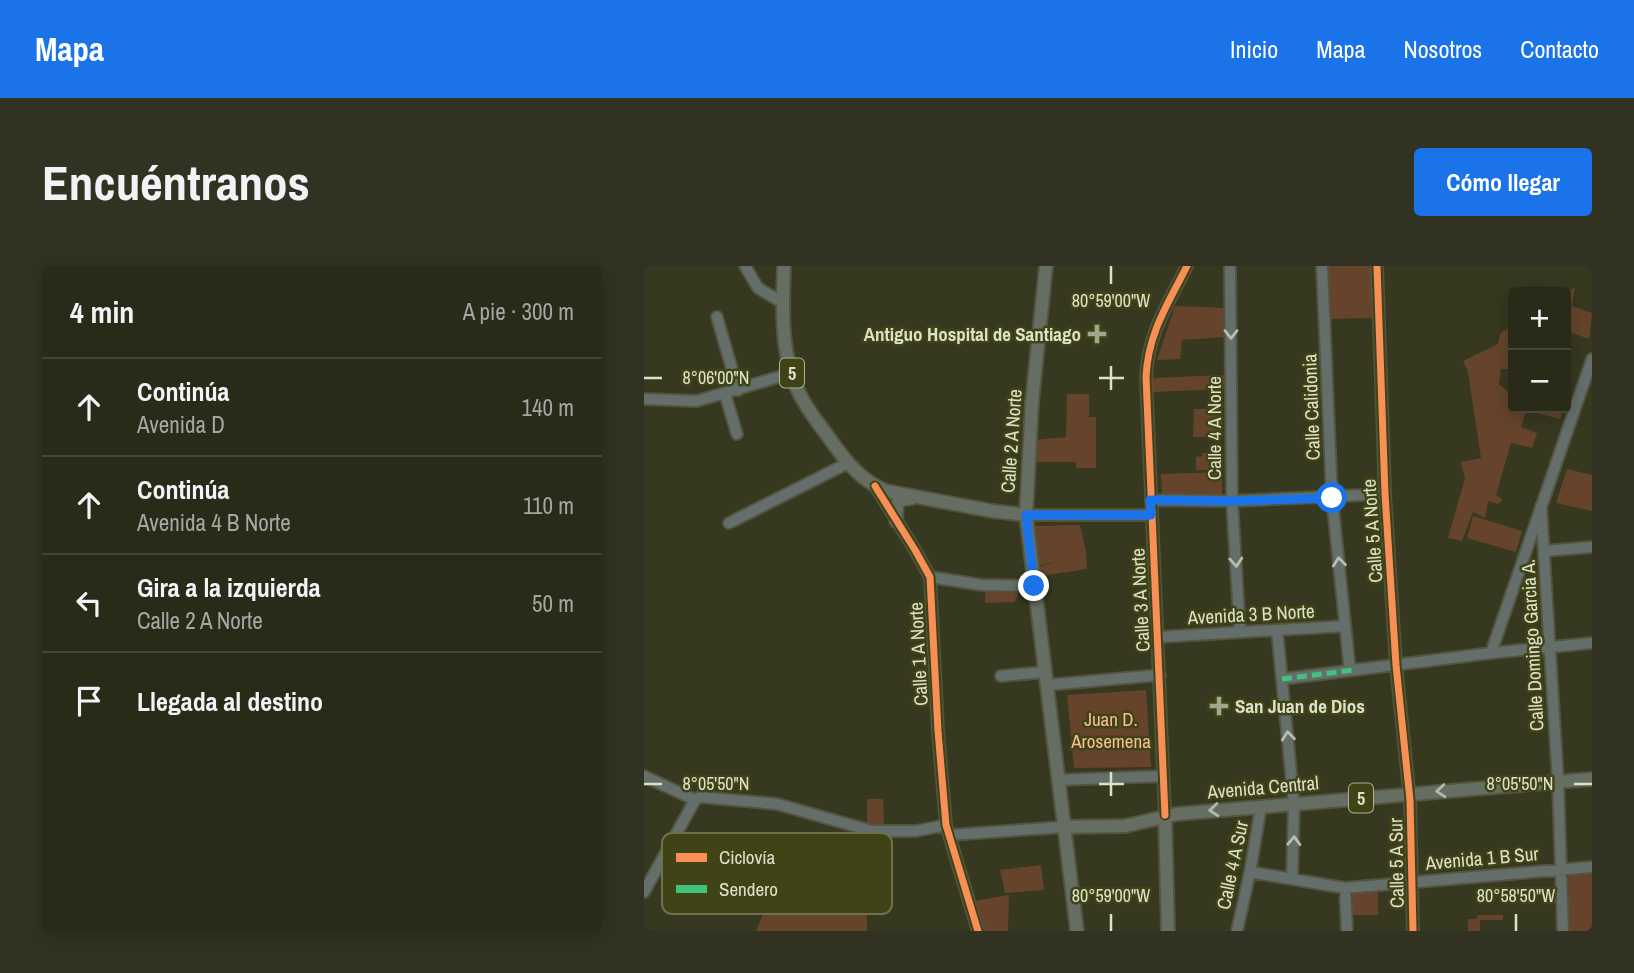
<!DOCTYPE html>
<html lang="es">
<head>
<meta charset="utf-8">
<style>
  :root { --surface:#292a18; --page:#313221; --text:#f1f3f6; --muted:#a5a7a2; --line:#454637; --accent:#1a73e8 }
  body { margin:0; font-family:"Archivo Narrow",sans-serif; background:var(--page); color:var(--text) }
  .controls { position:absolute; right:21px; top:21px; display:grid; overflow:hidden; border-radius:7px; box-shadow:0 4px 18px #0003 }
  .controls button { width:63px; height:63px; display:grid; place-items:center; padding:0; border:0; border-bottom:2px solid var(--line); background:var(--surface); color:var(--text); font:35px sans-serif }
  .stop { position:absolute; width:21px; height:21px; margin:-16px; border:5px solid #1a73e8; border-radius:50%; background:#fff }
  .stop.end { background:#1a73e8; border-color:#fff; box-shadow:0 2px 7px #0008 }
  .list { margin:0; padding:0; list-style:none }
  h2 { display:flex; justify-content:space-between; align-items:center; height:91px; margin:0; padding:0 28px; font-size:30px }
  h2 small { font-size:23px; font-weight:400; color:var(--muted) }
  .list li { display:grid; grid-template-columns:46px 1fr auto; gap:21px; align-items:center; box-sizing:border-box; height:98px; padding:0 28px; border-top:2px solid var(--line) }
  .list b { display:block; font-size:26px; white-space:nowrap }
  .list p { margin:0; font-size:23px; white-space:nowrap; color:var(--muted) }
  .list em { font-size:23px; font-style:normal; color:var(--muted) }
  .icon { flex:none; width:38px; height:38px; fill:none; stroke:currentColor; stroke-width:2; stroke-linecap:round; stroke-linejoin:round }
  .map { position:relative; flex:none; width:948px; height:665px; overflow:hidden; border-radius:7px }
  header { display:flex; align-items:center; gap:42px; box-sizing:border-box; height:98px; padding:0 35px; background:var(--accent); color:#fff }
  header strong { font-size:33px }
  nav { display:flex; gap:38px; margin-inline-start:auto; font-size:24px }
  .intro { display:flex; align-items:center; justify-content:space-between; box-sizing:border-box; height:168px; padding:0 42px }
  h1 { margin:0; font-size:49px }
  .button { padding:18px 32px; border-radius:7px; background:var(--accent); color:#fff; font-size:24px; font-weight:700 }
  main { display:flex; gap:42px; padding:0 42px }
  aside { flex:1; background:var(--surface); border-radius:7px; box-shadow:0 4px 18px #0003 }
  .map>svg:first-child { display:block }
</style>
</head>
<body>
<header>
<strong>Mapa</strong>
<nav><a>Inicio</a><a>Mapa</a><a>Nosotros</a><a>Contacto</a></nav>
</header>
<div class="intro"><h1>Encuéntranos</h1><a class="button">Cómo llegar</a></div>
<main>
<aside>
<h2>4 min<small>A pie · 300 m</small></h2>
<ul class="list">
<li><svg class="icon" aria-label="ahead" viewBox="0 0 24 24"><path d="M12 20V5M6 11l6-6 6 6"/></svg><div><b>Continúa</b><p>Avenida D</p></div><em>140 m</em></li>
<li><svg class="icon" aria-label="ahead" viewBox="0 0 24 24"><path d="M12 20V5M6 11l6-6 6 6"/></svg><div><b>Continúa</b><p>Avenida 4 B Norte</p></div><em>110 m</em></li>
<li><svg class="icon" aria-label="left" viewBox="0 0 24 24"><path d="M17 20v-9H6M10 6l-5 5 5 5"/></svg><div><b>Gira a la izquierda</b><p>Calle 2 A Norte</p></div><em>50 m</em></li>
<li><svg class="icon" aria-label="arrive" viewBox="0 0 24 24"><path d="M6 21V4h12l-3 4 3 4H6"/></svg><div><b>Llegada al destino</b></div></li>
</ul>
</aside>
<div class="map">
<svg width="948" height="665" viewBox="0 0 948 665">
  <rect width="100%" height="100%" fill="#373820"/>
  <!-- green -->
  <path fill="#65442b" d="M681 0H727L729 52 683 53Z
    M931 22 928 40 948 47 945 73 922 65V26H915Z
    M531 40 581 42V71L538 74 536 93 513 94Z
    M869 58V89L867 90 866 103H857L855 118 869 130V142H883L877 161 893 167 888 182 867 177 852 229 859 234 854 238 844 235 841 252 829 246 818 275 804 272 821 212 817 196 837 192 824 106 819 95 854 78 856 68Z
    M581 109V123L508 126V112Z
    M423 128H445V151H452V202H432V196H391V174L422 171Z
    M886 142H920L916 153 885 145Z
    M550 143H579L578 171H549Z
    M558 187H579V204H552V191L558 190Z
    M923 203 948 209V245L912 237Z
    M578 206V230L518 229 517 208Z
    M829 250 878 265 872 286 823 272Z
    M436 259 442 286 443 303 397 310 395 301 411 296 393 300 387 260Z
    M341 323H374V331H372L371 336 341 337Z
    M502 424 507 501 430 502 423 429Z
    M223 533H239L240 558 223 559Z
    M397 599 400 624 361 627 356 604Z
    M948 606V665H926L924 607Z
    M134 612 177 624H215L223 630V665H112Z
    M734 625V649H708V626Z
    M365 629 364 665H339L330 635Z
    M833 649H859V654H836V665H824V653H833Z"/>
  <g fill="none" stroke-linecap="round" stroke-linejoin="round">
    <!-- minor casing -->
    <g stroke="#535541" stroke-width="14">
      <path id="minor" d="M101 0 114 22 139 37
        M586 0 588 235 596 366
        M678 0 688 232 705 396 706 401 710 404
        M733 0 741 228 752 399 766 534 769 665
        M73 51 94 124
        M81 128 93 168
        M0 133 53 135 148 107
        M231 220 271 284 286 311 294 465 302 559 334 665
        M507 234 588 235 741 228
        M897 240 914 515 919 665
        M382 249H507
        M85 257 204 197
        M900 285 948 281
        M286 311 338 319 390 320
        M633 364 650 538 648 613
        M515 371 701 360
        M847 387 948 93
        M357 410 401 406
        M638 413 847 387 948 377
        M403 419 516 409
        M0 510 51 534 56 531 133 538 228 565H272L302 559
        M415 514 519 510
        M521 549 502 111C504 67 524 38 543 0
        M305 569 420 561
        M606 606 701 622 948 601
        M701 622 703 665
        M0 626 51 534
        M593 665 606 606 617 540"/>
    </g>
    <!-- major casing -->
    <g stroke="#535541" stroke-width="16">
      <path id="major" d="M140 0C138 45 136 96 160 136 168 150 179 163 188 176 203 197 218 215 242 225L348 245 382 249
        M402 0 388 136 382 249 433 665
        M252 255 253 238 257 234 268 232
        M521 549 524 665
        M420 561 481 560 533 548 948 513"/>
    </g>
    <!-- minor -->
    <use href="#minor" stroke="#646f6b" stroke-width="10"/>
    <!-- major -->
    <use href="#major" stroke="#666e64" stroke-width="12"/>
    <!-- quiet -->
    <path stroke="#40c37c" stroke-width="5" stroke-dasharray="10 5" stroke-linecap="butt" d="M638 413 710 404"/>
    <!-- cycleway casing -->
    <g stroke="#3f4316" stroke-width="11">
      <path id="cycleway" d="M733 0 741 228 752 399 766 534 769 665
        M231 220 271 284 286 311 294 465 302 559 334 665
        M521 549 502 111C504 67 524 38 543 0"/>
    </g>
    <!-- cycleway -->
    <use href="#cycleway" stroke="#f78f57" stroke-width="7"/>
  </g>
  <!-- one-way arrows -->
  <defs><path id="oneway-chevron" d="M-2-3.5L2.5 0L-2 3.5" fill="none" stroke-width="1.6" stroke-linecap="round" stroke-linejoin="round" transform="scale(1.75)"/></defs>
  <g stroke="#b9bfad">
    <use href="#oneway-chevron" transform="translate(587 68) rotate(90)"/>
    <use href="#oneway-chevron" transform="translate(592 296) rotate(86)"/>
    <use href="#oneway-chevron" transform="translate(695 296) rotate(-96)"/>
    <use href="#oneway-chevron" transform="translate(644 470) rotate(-96)"/>
    <use href="#oneway-chevron" transform="translate(650 575) rotate(-88)"/>
  </g>
  <g stroke="#b3b9a6">
    <use href="#oneway-chevron" transform="translate(797 525) rotate(175)"/>
    <use href="#oneway-chevron" transform="translate(570 544) rotate(175)"/>
  </g>
  <g fill="none" stroke-linecap="round" stroke-linejoin="round">
    <!-- route -->
    <path stroke="#1a73e8" stroke-width="9" d="M390 320 382 249H507L506 234 588 235 688 232"/>
  </g>
  <!-- ticks -->
  <path fill="none" stroke="#dde1c9" stroke-width="2.5" d="M467 0V18M467 100V124M0 112H18M455 112H480M467 506V530M0 518H18M455 518H480M930 518H948M467 648V665M872 648V665"/>
  <!-- markers -->
  <g fill="#a3a68e" stroke="#3f4316" stroke-width="2.5">
    <path d="M449.5 57.5h7v7h7v7h-7v7h-7v-7h-7v-7h7z"/>
    <path d="M571.5 429.5h7v7h7v7h-7v7h-7v-7h-7v-7h7z"/>
  </g>
  <g text-anchor="middle" dominant-baseline="central" stroke-width="5" stroke-linejoin="round" paint-order="stroke">
    <!-- shield labels -->
    <g fill="#3f4316" stroke="#aeb293" stroke-width="2">
      <rect x="136" y="92.5" width="24" height="29" rx="5"/>
      <rect x="705" y="517.5" width="24" height="29" rx="5"/>
    </g>
    <g font-size="18" font-weight="bold" fill="#dde1c9">
      <text x="148" y="107">5</text>
      <text x="717" y="532">5</text>
    </g>
    <!-- poi labels -->
    <g font-size="19" font-weight="bold" fill="#dde1c9" stroke="#3f4316" text-anchor="end">
      <text x="437" y="68">Antiguo Hospital de Santiago</text>
      <text x="591" y="440" text-anchor="start">San Juan de Dios</text>
    </g>
    <!-- street labels -->
    <g font-size="19" fill="#dde1c9" stroke="#3f4316">
      <text transform="translate(667 141) rotate(-92)">Calle Calidonia</text>
      <text transform="translate(570 162) rotate(-90)">Calle 4 A Norte</text>
      <text transform="translate(367 175) rotate(-86)">Calle 2 A Norte</text>
      <text transform="translate(728 265) rotate(-94)">Calle 5 A Norte</text>
      <text transform="translate(496 334) rotate(-93)">Calle 3 A Norte</text>
      <text transform="translate(607 348) rotate(-3)">Avenida 3 B Norte</text>
      <text transform="translate(888 379) rotate(-93)">Calle Domingo Garcia A.</text>
      <text transform="translate(274 388) rotate(-93)">Calle 1 A Norte</text>
      <text transform="translate(619 521) rotate(-5)">Avenida Central</text>
      <text transform="translate(838 592) rotate(-5)">Avenida 1 B Sur</text>
      <text transform="translate(752 597) rotate(-91)">Calle 5 A Sur</text>
      <text transform="translate(588 599) rotate(-78)">Calle 4 A Sur</text>
    </g>
    <!-- park labels -->
    <g font-size="19" fill="#fabd94" stroke="#3f4316">
      <text x="467" y="453">Juan D.<tspan x="467" dy="22">Arosemena</tspan></text>
    </g>
  </g>
  <!-- legend -->
  <rect x="18" y="567" width="230" height="81" rx="10" fill="#3f4316" stroke="#6e724c" stroke-width="2"/>
  <rect x="32" y="587" width="31" height="9" fill="#f78f57"/>
  <rect x="32" y="619" width="31" height="8" fill="#40c37c"/>
  <g font-size="19" fill="#dde1c9">
    <text x="75" y="598">Ciclovía</text>
    <text x="75" y="630">Sendero</text>
  </g>
  <g font-size="18" text-anchor="middle" fill="#dde1c9" stroke="#3f4316" stroke-width="5" stroke-linejoin="round" paint-order="stroke">
    <text x="467" y="41">80°59'00"W</text>
    <text x="72" y="118">8°06'00"N</text>
    <text x="72" y="524">8°05'50"N</text>
    <text x="876" y="524">8°05'50"N</text>
    <text x="467" y="636">80°59'00"W</text>
    <text x="872" y="636">80°58'50"W</text>
  </g>
</svg>
<div class="controls">
<button>+</button>
<button>−</button>
</div>
<div class="stop" style="left:688px;top:232px"></div>
<div class="stop end" style="left:390px;top:320px"></div>
</div>
</main>
</body>
</html>
